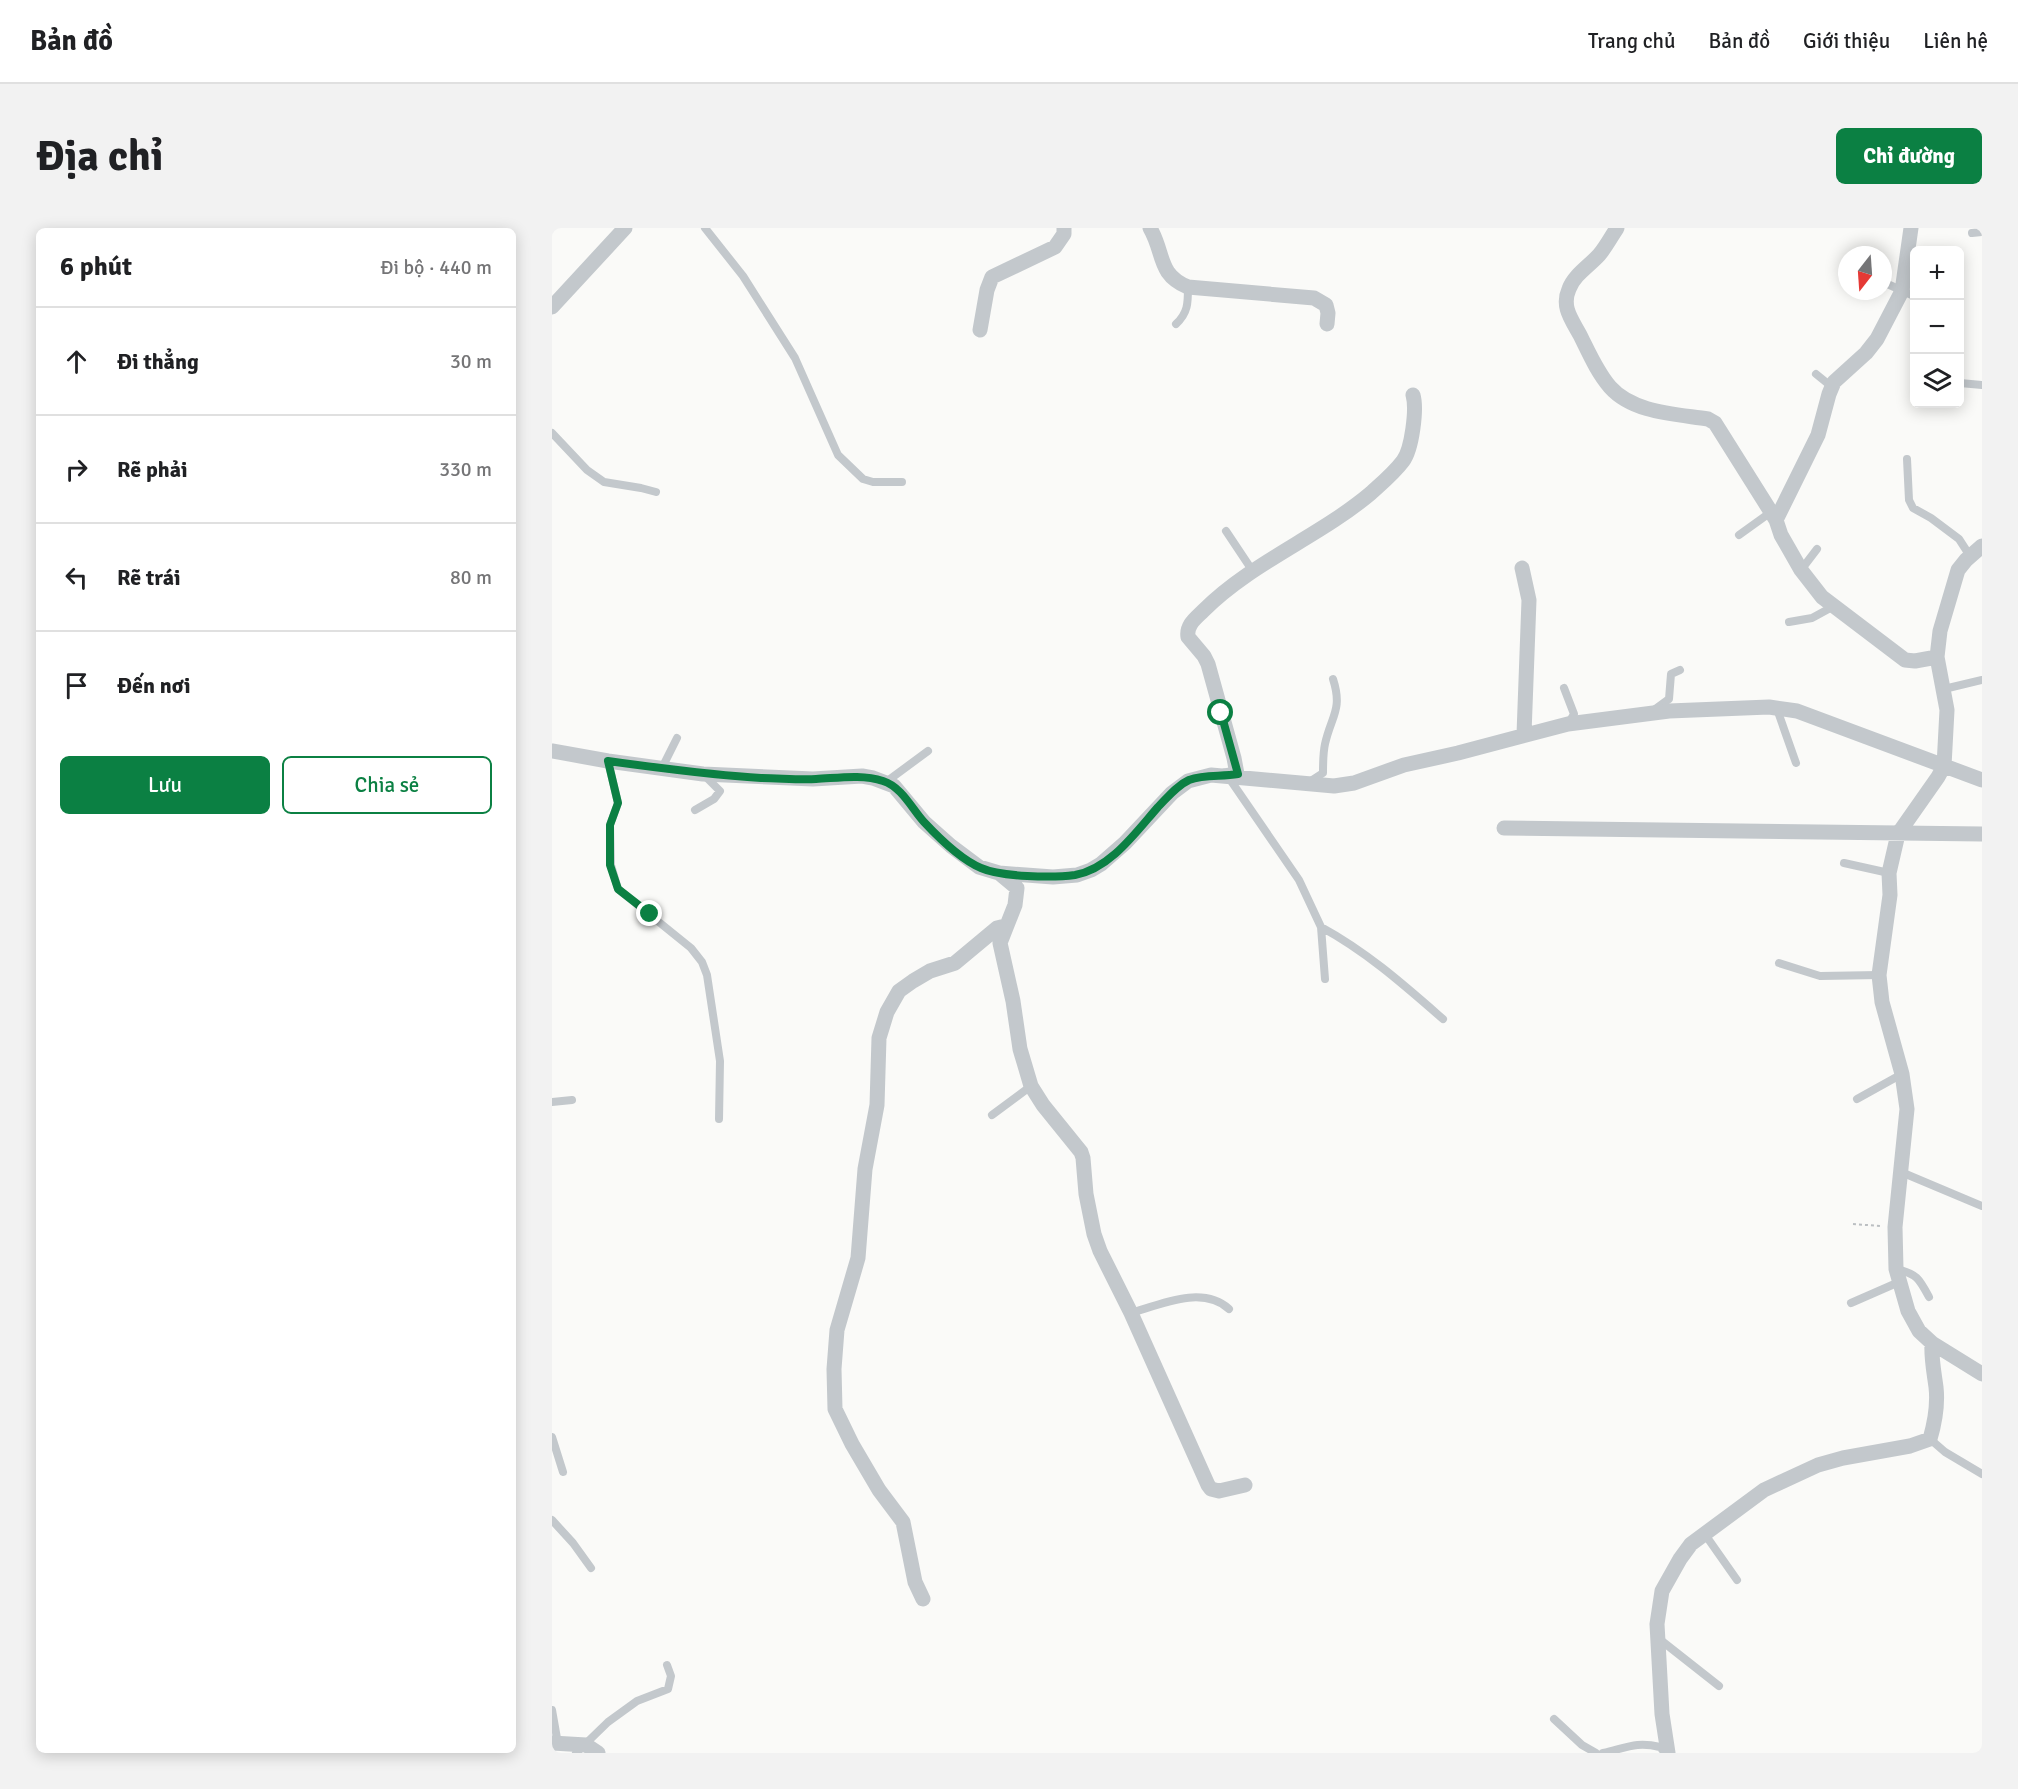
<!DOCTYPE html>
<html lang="vi">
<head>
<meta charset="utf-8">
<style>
  :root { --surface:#fff; --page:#f2f2f2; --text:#202124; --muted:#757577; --line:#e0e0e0; --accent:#0b8043 }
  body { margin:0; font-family:Signika,sans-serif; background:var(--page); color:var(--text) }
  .controls { position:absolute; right:18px; top:18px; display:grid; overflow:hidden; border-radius:9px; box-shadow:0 3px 15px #0003 }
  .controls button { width:54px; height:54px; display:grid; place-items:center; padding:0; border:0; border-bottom:2px solid var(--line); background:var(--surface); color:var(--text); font:30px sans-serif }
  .compass { position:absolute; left:1286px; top:18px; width:54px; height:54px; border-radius:50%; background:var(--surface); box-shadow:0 3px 15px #0003; rotate:197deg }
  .stop { position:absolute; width:18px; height:18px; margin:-14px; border:4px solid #0b8043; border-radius:50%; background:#fff }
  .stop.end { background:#0b8043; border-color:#fff; box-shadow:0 2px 6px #0008 }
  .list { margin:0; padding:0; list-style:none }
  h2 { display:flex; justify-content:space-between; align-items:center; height:78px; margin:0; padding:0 24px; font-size:26px }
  h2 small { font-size:20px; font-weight:400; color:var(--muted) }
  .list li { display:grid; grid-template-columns:39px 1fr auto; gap:18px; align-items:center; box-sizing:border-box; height:108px; padding:0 24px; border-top:2px solid var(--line) }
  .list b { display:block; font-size:22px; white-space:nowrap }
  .list em { font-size:20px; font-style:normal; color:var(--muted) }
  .actions { display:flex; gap:12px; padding:18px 24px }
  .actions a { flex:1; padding:14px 0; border:2px solid var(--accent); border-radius:9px; text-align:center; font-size:21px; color:var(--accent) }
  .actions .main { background:var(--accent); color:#fff }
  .icon { flex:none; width:33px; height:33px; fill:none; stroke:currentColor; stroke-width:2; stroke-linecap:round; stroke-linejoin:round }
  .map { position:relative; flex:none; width:1430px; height:1525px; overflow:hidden; border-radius:9px }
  header { display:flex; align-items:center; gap:36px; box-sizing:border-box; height:84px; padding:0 30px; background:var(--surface); border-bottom:2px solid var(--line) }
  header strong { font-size:28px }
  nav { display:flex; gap:33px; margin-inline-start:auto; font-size:21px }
  .intro { display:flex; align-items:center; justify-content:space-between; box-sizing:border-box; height:144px; padding:0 36px }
  h1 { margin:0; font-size:42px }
  .button { padding:15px 27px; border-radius:9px; background:var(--accent); color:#fff; font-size:21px; font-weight:700 }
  main { display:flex; gap:36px; padding:0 36px }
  aside { flex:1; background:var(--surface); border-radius:9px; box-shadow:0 3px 15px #0003 }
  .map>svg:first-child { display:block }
</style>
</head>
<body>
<header>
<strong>Bản đồ</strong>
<nav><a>Trang chủ</a><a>Bản đồ</a><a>Giới thiệu</a><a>Liên hệ</a></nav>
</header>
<div class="intro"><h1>Địa chỉ</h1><a class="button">Chỉ đường</a></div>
<main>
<aside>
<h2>6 phút<small>Đi bộ · 440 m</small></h2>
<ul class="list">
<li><svg class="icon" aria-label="ahead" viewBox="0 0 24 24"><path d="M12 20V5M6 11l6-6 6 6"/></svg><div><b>Đi thẳng</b></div><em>30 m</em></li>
<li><svg class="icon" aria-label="right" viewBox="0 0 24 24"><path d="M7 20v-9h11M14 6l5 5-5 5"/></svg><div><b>Rẽ phải</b></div><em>330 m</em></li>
<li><svg class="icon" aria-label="left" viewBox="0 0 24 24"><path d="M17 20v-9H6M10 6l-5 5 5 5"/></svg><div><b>Rẽ trái</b></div><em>80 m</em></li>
<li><svg class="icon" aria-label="arrive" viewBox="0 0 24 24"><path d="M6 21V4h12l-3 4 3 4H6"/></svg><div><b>Đến nơi</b></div></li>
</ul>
<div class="actions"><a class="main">Lưu</a><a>Chia sẻ</a></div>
</aside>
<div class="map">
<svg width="1430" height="1525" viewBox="0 0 1430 1525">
  <rect width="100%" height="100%" fill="#fafaf8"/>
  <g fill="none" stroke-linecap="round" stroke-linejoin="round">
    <!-- path -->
    <path stroke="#bbbfc2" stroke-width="2" stroke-dasharray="3 3" stroke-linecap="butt" d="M1301 996 1328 998"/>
    <!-- lane -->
    <path stroke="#c3c8cc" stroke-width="8" d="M153 0 191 48 243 130 286 227 311 251 321 254H350
      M1420 5 1430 4
      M1331 54 1362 68
      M624 96C636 85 636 75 636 59
      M1264 146 1280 159
      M1408 155 1430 157
      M0 205 35 242 52 254 89 260 104 264
      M1355 231 1357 272 1361 280 1379 290 1407 311 1418 328
      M674 303 700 342
      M1187 307 1219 284
      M1249 342 1265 321
      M1237 394 1260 390 1282 378
      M1012 460 1022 486 1016 496
      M1392 461 1430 452
      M1225 481 1244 535
      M1102 482 1117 471 1119 446 1128 442
      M56 533 66 575 58 597 59 637 66 661 139 720 150 734 155 747 168 833 167 891
      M110 540 125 510
      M677 550 747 652 769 699 773 751
      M334 554 376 523
      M757 554 771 545C771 535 771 525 773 516 779 488 791 482 781 451
      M143 582 162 571 168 563 152 547
      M1292 635 1337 645
      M769 699C815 724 852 757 891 791
      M1227 735 1268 748 1327 747
      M1305 871 1350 846
      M0 874 20 872
      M440 887 479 858
      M1349 944 1430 978
      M1344 1041C1365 1046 1367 1050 1377 1069
      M1299 1075 1347 1054
      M579 1085C609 1076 651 1057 677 1081
      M0 1209 11 1244
      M1378 1211 1393 1224 1430 1246
      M0 1292 21 1315 39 1340
      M1152 1305 1185 1352
      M1106 1410 1167 1458
      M0 1482 6 1516
      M1002 1491 1030 1517 1044 1525
      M24 1525 56 1494 85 1473 116 1461 119 1448 115 1437
      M1051 1525C1074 1520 1084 1513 1108 1519L1113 1525"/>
    <!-- street -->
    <path stroke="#c3c8cc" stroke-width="15" d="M598 0C613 26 605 46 636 59L762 70 774 77 776 85 775 96
      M1065 0C1059 9 1054 19 1047 27 1037 38 1022 47 1017 61 1009 79 1020 92 1028 107 1037 125 1045 144 1058 159 1081 185 1124 186 1156 191L1163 195 1224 292 1229 307 1249 342 1270 369 1353 432 1363 433 1385 429
      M0 79 73 0
      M428 102 435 62 440 49 503 19 512 6V0
      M1224 292 1266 207 1277 166 1282 154 1314 125 1325 111 1350 63 1359 0
      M970 340 977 372 972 506
      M0 523 56 533 151 546 261 551 310 548 321 550 342 558 372 594 399 618 427 639 447 645 501 649 525 647 539 642 549 636 573 615 620 565 636 553 659 547 782 558 802 555 852 537 906 525 1016 496 1117 483 1217 479 1245 483 1430 552
      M672 548 685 546 682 530 656 436 652 428 636 409C634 397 644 390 651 383 700 334 767 309 819 265 830 255 842 245 851 233 860 221 865 181 861 167
      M952 600 1430 606
      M447 645 465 660 463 677 448 715 461 773 468 821 479 858 491 877 529 924 531 930 534 966 542 1006 548 1023 579 1085 656 1257 659 1261 667 1263 693 1257
      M1380 1115 1430 1146
      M371 1371 363 1354 351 1294 327 1262 300 1216 283 1181 282 1141 285 1102 306 1030 313 941 325 877 327 810 335 784 347 763 361 753 378 743 403 735 445 700 453 698
      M0 1515 34 1517 46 1525
      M1116 1525 1110 1486 1105 1396 1110 1363 1128 1331 1139 1316 1212 1262 1266 1237 1291 1230 1358 1218 1378 1211C1383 1194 1386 1177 1384 1159 1382 1144 1379 1130 1380 1115L1367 1103 1356 1083 1344 1041 1343 999 1355 881 1350 846 1330 774 1327 747 1338 667 1337 645 1346 606 1386 549 1392 538 1395 482 1385 429 1388 403 1406 342 1414 332 1430 318"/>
  </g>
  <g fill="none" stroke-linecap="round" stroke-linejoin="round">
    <!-- route -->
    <path stroke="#0b8043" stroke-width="8" d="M98 686 66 661 58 637V597L66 575 56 533C107 540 158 547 209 550 227 550 246 552 264 551 286 550 310 546 331 553 350 559 360 581 372 594 386 609 410 632 429 640 449 649 501 650 523 647 558 641 584 604 606 579 615 570 624 558 637 552 653 546 669 549 686 546L669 485"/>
  </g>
</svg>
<div class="controls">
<button>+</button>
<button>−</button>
<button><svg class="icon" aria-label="layers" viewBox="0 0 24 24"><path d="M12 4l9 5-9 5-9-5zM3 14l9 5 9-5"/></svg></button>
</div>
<svg class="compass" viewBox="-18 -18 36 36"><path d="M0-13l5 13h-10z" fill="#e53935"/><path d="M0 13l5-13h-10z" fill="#757577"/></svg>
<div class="stop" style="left:669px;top:485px"></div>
<div class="stop end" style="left:98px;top:686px"></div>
</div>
</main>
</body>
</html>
